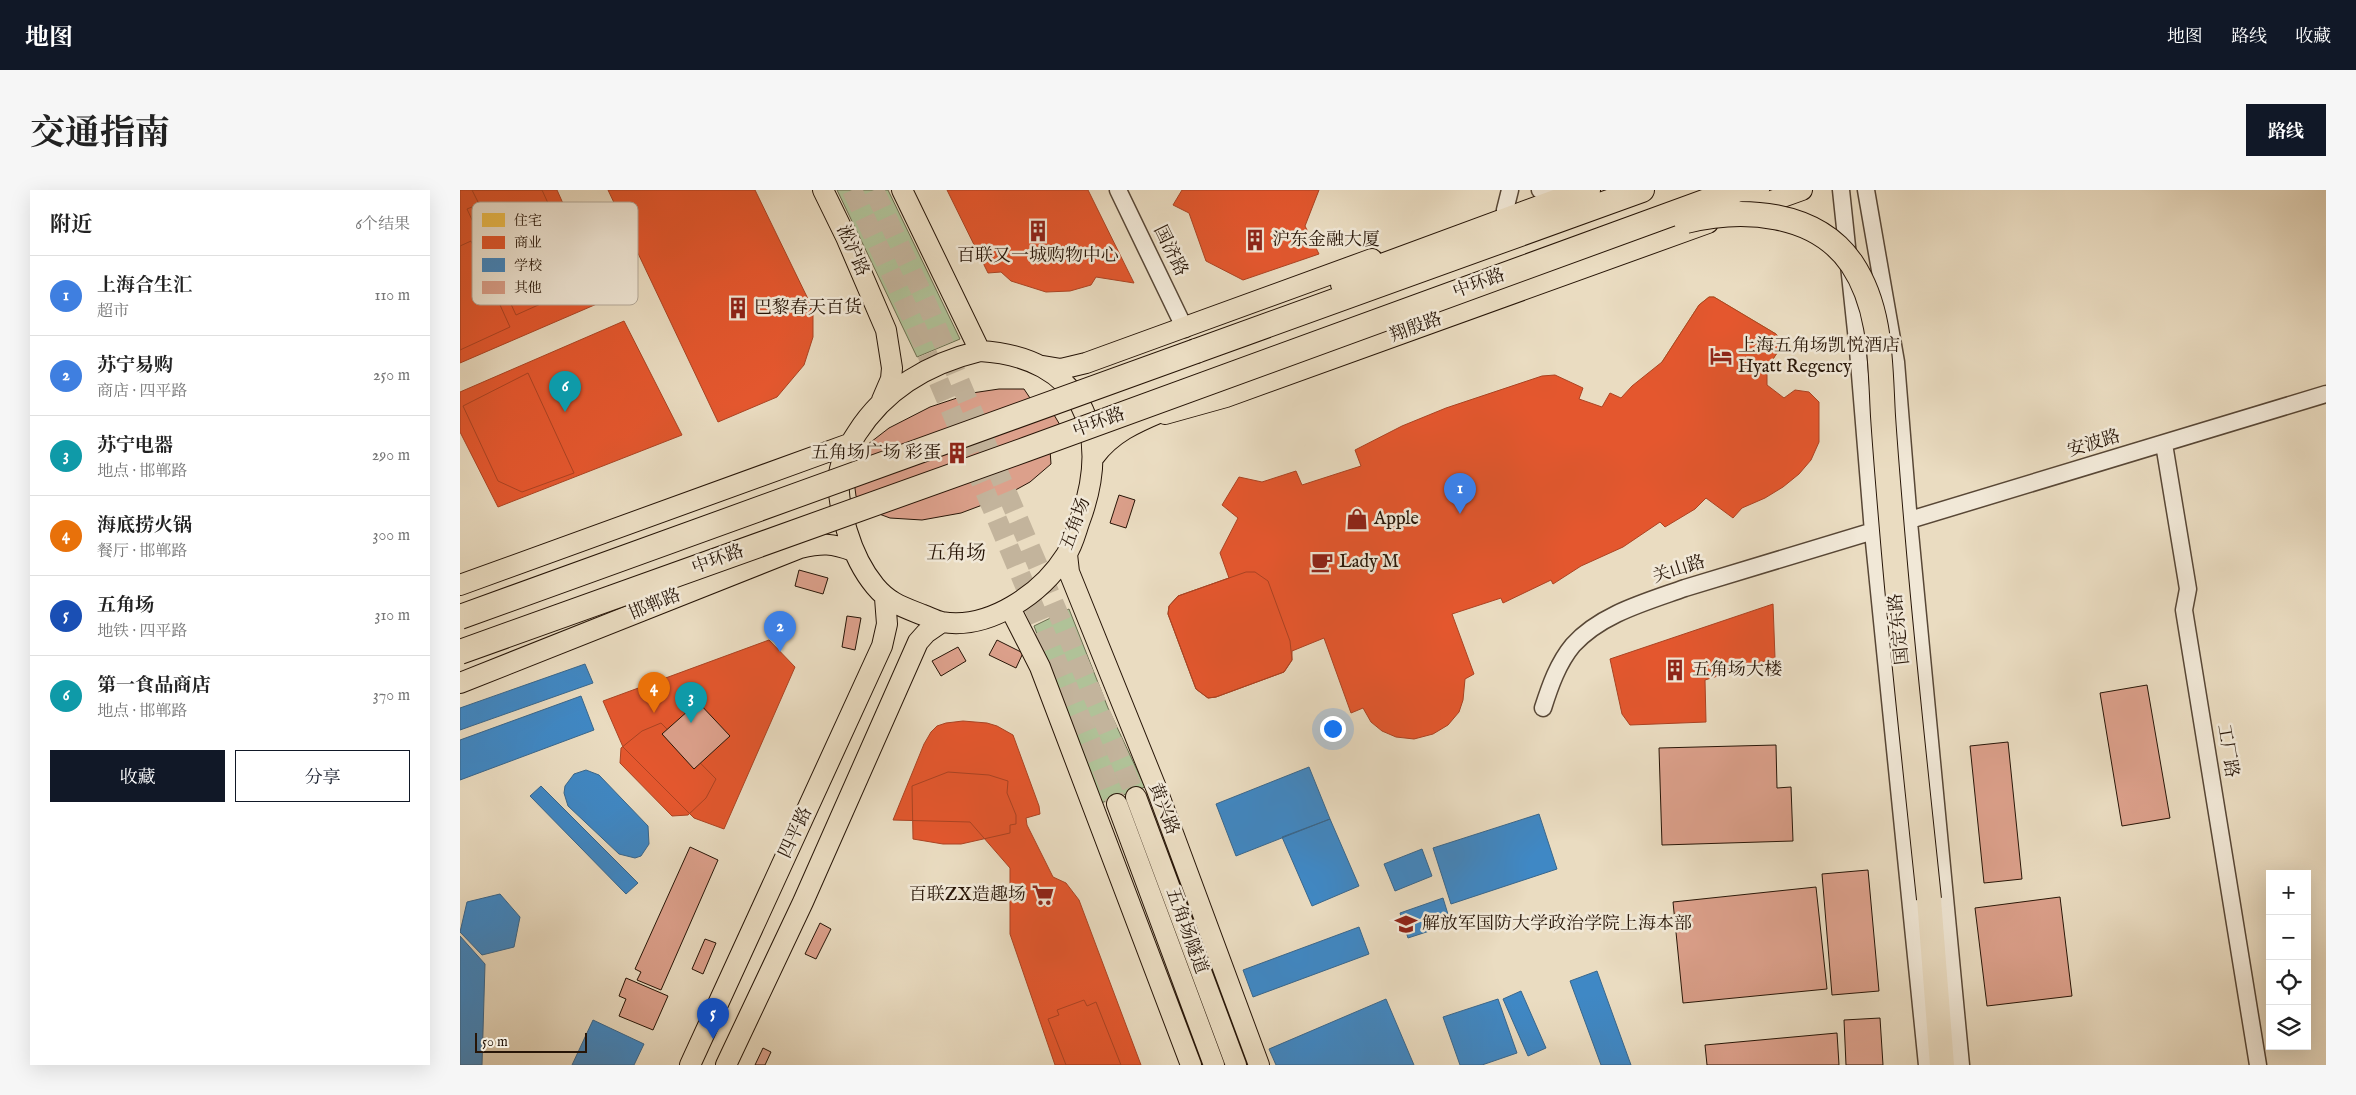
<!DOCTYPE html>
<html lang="zh">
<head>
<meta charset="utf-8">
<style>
  :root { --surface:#fff; --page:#f6f6f6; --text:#222; --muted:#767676; --line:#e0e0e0; --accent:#111827 }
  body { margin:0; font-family:"IM FELL English","Noto Serif SC",serif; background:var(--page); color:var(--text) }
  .controls { position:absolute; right:15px; bottom:15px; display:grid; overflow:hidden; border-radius:0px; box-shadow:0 5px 20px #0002 }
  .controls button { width:45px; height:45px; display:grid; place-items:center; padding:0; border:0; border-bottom:1px solid var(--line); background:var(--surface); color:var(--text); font:25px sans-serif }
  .scale { position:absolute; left:15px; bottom:12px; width:112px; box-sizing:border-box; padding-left:5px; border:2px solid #271507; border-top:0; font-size:14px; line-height:18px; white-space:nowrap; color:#271507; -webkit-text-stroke:4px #f1e8d7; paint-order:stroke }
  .you { position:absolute; left:872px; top:538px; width:18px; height:18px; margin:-12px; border:4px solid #fff; border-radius:50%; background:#1a73e8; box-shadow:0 0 0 8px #1a73e833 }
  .badge { display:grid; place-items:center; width:32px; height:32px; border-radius:50%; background:var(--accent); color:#fff; font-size:16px; font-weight:700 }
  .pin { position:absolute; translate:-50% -41px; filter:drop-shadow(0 1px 2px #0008) }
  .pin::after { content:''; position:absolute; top:26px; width:18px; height:15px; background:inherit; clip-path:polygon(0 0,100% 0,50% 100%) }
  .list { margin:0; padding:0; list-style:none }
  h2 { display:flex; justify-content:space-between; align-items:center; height:65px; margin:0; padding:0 20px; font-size:21px }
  h2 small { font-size:16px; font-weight:400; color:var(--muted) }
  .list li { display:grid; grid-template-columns:32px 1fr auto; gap:15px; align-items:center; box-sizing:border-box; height:80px; padding:0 20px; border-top:1px solid var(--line) }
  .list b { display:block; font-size:19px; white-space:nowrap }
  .list p { margin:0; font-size:16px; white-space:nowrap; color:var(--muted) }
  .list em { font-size:16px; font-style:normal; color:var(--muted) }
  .actions { display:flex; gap:10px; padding:15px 20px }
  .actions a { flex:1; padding:11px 0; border:1px solid var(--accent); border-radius:0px; text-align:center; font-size:18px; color:var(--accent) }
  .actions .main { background:var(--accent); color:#fff }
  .icon { flex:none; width:28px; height:28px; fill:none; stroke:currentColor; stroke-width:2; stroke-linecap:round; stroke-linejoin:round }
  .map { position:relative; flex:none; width:1866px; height:875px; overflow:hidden; border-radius:0px }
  header { display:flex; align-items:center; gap:30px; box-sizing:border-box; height:70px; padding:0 25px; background:var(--accent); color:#fff }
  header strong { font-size:24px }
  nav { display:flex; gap:28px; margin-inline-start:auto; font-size:18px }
  .intro { display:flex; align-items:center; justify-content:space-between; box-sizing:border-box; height:120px; padding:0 30px }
  h1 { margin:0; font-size:35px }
  .button { padding:12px 22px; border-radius:0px; background:var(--accent); color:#fff; font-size:18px; font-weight:700 }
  main { display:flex; gap:30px; padding:0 30px }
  aside { flex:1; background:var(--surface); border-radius:0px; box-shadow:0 5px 20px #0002 }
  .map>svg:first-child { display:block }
</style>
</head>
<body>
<header>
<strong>地图</strong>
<nav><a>地图</a><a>路线</a><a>收藏</a></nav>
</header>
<div class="intro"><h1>交通指南</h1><a class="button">路线</a></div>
<main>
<aside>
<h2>附近<small>6个结果</small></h2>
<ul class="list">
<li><span class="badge" style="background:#3f7fe0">1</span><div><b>上海合生汇</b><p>超市</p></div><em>110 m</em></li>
<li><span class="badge" style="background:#3f7fe0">2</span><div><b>苏宁易购</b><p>商店 · 四平路</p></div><em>250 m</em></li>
<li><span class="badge" style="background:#0f9aa8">3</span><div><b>苏宁电器</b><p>地点 · 邯郸路</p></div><em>290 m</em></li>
<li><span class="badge" style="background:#e8710a">4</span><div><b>海底捞火锅</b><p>餐厅 · 邯郸路</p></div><em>300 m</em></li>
<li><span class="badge" style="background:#1a4fb4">5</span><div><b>五角场</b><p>地铁 · 四平路</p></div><em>310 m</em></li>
<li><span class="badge" style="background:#0f9aa8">6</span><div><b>第一食品商店</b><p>地点 · 邯郸路</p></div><em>370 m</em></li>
</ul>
<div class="actions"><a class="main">收藏</a><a>分享</a></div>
</aside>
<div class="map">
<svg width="1866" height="875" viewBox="0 0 1866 875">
  <rect width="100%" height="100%" fill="#eadcc1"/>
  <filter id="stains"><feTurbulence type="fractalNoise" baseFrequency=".004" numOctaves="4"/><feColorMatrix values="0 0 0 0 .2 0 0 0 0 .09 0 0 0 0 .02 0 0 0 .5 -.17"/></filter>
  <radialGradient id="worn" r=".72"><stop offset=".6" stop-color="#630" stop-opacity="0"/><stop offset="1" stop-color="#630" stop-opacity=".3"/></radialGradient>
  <!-- green -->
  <path fill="#b0c298" stroke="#6c6c50" d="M377 0H428L500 149 457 167Z
    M609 419 648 518 685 597 641 613 574 436Z"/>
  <!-- homes -->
  <path fill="#f2c14e" stroke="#b58d39" d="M1249 107H1254L1316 144 1320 149 1319 160 1307 178 1282 216 1274 220 1266 219 1204 184 1201 178 1202 172 1239 115Z"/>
  <!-- shops -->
  <path fill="#e4572e" stroke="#ab4322" d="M0 0H97L146 110 0 173Z
    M12 0H82L125 94 56 125 7 19 19 14Z
    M148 0H295L349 111 353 125V147L344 175 317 207 258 232Z
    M487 0H628L674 93 636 87 631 95 610 101 586 102 551 91 541 82 528 83Z
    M722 0H859L845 36 859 64 783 90 746 71 729 23 713 15Z
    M11 51 50 137 0 160V56Z
    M1249 107H1254L1316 144 1320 149 1319 160 1307 178V195L1324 208 1335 200 1349 202 1359 212V252L1351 270 1339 284 1323 297 1305 308 1282 318 1273 328 1246 308 1235 319 1205 337 1200 332 1163 357 1121 376 1093 394 1091 390 1043 413 1041 408 992 424 1014 484 1005 489 1003 510 999 522 988 535 973 544 954 549 936 547 922 541 911 532 903 518 891 523 864 448 832 461V470L824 482 756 507 748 508 736 499 708 424 709 416 718 406 769 388 760 363 778 328 762 315 779 287 802 292 836 281 842 295 901 276 895 260 942 236 986 218 1082 186 1095 185 1123 198 1119 209 1142 217 1150 203 1161 208 1172 196 1202 172 1239 115Z
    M164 131 222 245 38 317 0 242V202Z
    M68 183 114 283 62 302 38 291 3 216Z
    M786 382H795L808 391 830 451 832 470 824 482 756 507 748 508 736 499 708 424 709 416 718 406Z
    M1313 414 1315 468 1245 490 1246 532 1170 535 1162 524 1150 469Z
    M309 450 335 477 264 639 234 628 163 557 143 511Z
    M503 531 527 533 537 536 553 545 579 616 580 624 566 628 567 635 593 687 606 693 619 710 681 875H595L550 744V678L510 632 433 630 464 554 471 542 477 536 486 533Z
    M201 533 256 589 246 608 228 625 212 626 160 573 161 558 182 541Z
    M488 582 529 585 548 591 547 603 556 625V634L550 635V643L501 654H483L453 649 452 596Z
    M624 810 627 816 636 812 661 875H606L588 829 599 825 597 820Z"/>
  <!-- schools -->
  <path fill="#3f88c5" stroke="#38668c" d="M125 474 133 493 0 540V518Z
    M121 506 134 540 0 590V550Z
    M849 577 870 629 776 666 756 614Z
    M126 580 139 585 188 636 189 654 181 666 175 668 159 664 108 616 104 603 105 596 114 584Z
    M81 596 178 693 166 704 70 606Z
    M1079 624 1097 679 991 714 973 658Z
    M870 629 899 696 852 716 822 647Z
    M962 659 972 686 935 701 924 674Z
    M40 704 60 727 54 757 22 765 0 742 7 712Z
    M983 708 991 734 948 748 940 723Z
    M899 737 909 764 793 807 783 780Z
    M0 746 25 774 22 875H0Z
    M1137 781 1171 875H1141L1110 791Z
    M1061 801 1086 858 1068 866 1043 809Z
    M926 809 954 875H816L809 859Z
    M1038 809 1057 863 1022 875H1000L983 827Z
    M133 830 184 854 174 875H112Z"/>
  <!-- building -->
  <path fill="#dca08b" stroke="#271507" d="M539 199H564L572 211 590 218 600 235 590 260 591 274 570 292 541 308 501 323 462 330 430 328 411 321 400 312 396 306 394 291 407 255 429 238 470 217 512 203Z
    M659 305 675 310 666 338 650 333Z
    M339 380 368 388 363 404 335 396Z
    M387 426 401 428 395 460 382 457Z
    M537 450 563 463 556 478 529 465Z
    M498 457 506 471 481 486 472 471Z
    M1687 495 1710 628 1662 636 1640 503Z
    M238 512 270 546 234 579 202 544Z
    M1548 552 1562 689 1524 693 1510 556Z
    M1316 555 1317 598 1331 597 1333 651 1202 655 1199 558Z
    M230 657 258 670 201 800 177 790 181 782 175 779Z
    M1408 680 1419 801 1372 805 1362 684Z
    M1356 697 1367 799 1223 813 1213 712Z
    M1600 707 1612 806 1527 816 1515 718Z
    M360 733 371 739 356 769 345 764Z
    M245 749 256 753 243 784 232 779Z
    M166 788 208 806 193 840 159 826 166 809 159 806Z
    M1420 828 1423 875H1386L1384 830Z
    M1377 843 1379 875H1247L1245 855Z
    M303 858 311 862 305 875H295Z"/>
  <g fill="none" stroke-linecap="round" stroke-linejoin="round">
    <!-- major-tunnel -->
    <path stroke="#c3b49c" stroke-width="20" stroke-dasharray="20 10" stroke-linecap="butt" d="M392 0 452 128 657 614
      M414 0 466 112 676 607"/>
    <!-- minor casing -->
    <g stroke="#584736" stroke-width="19">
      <path id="minor" d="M658 0 725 139
        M1080 0 1091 4
        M1381 0 1398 160 1413 342 1467 875
        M1406 0 1436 172 1449 332 1501 875
        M1045 20 1050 0
        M1704 254 1728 399 1724 420 1798 875
        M1083 518C1090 496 1098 473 1113 455 1141 424 1186 412 1225 398L1866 204"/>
    </g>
    <!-- major casing -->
    <g stroke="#271507" stroke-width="22">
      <path id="major" d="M363 0 386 47 426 140 432 178 431 189 422 210
        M442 0 520 161
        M1263 12 1299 0
        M1278 23 1342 0
        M520 161C621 167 653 241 620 330 616 341 613 355 606 365 582 403 530 440 482 432 476 431 469 427 463 425 443 417 429 413 415 396 401 379 393 361 387 341 381 322 377 304 379 284 381 270 389 255 397 243 425 199 470 173 520 161Z
        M583 176 601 179 626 173 912 69
        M705 224 766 207 1248 33
        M634 267C655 238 686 229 717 215
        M607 364 609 382 697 600 799 875
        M0 395 389 254
        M550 418 580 477 731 875
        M0 493 340 358C362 353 372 353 393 361
        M676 607 776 875
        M657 614 754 875
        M230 875 422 456 427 434 425 408
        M266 875 343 712 458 452 466 443 482 432"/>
    </g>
    <!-- highway casing -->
    <g stroke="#271507" stroke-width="26">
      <path id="highway" d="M883 94 922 76 1128 0
        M736 161 1182 0
        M1469 709 1482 875"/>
    </g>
    <!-- minor -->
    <use href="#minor" stroke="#f1e8d7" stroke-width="16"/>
    <!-- major -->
    <use href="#major" stroke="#eadcc1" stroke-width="20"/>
    <!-- highway -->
    <use href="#highway" stroke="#eadcc1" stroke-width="24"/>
    <!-- highway-bridge casing -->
    <g stroke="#271507" stroke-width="26" stroke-linecap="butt">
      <path id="highway-bridge" d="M1226 31C1282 17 1356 21 1392 74 1422 119 1420 174 1423 226 1426 271 1430 317 1434 363 1444 478 1457 594 1469 709
        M0 427 736 161
        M0 462 567 259 1277 0"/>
    </g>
    <!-- highway-bridge -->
    <use href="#highway-bridge" stroke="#eadcc1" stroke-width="24"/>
  </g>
  <!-- icons -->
  <defs>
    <g id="building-bare" transform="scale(1.725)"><path d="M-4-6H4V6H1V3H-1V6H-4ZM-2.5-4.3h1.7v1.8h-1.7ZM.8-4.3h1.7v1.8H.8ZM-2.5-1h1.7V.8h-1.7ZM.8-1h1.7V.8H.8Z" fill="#8f2418" stroke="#f1e8d7" stroke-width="2.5" paint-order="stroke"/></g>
    <g id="hotel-bare" transform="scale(1.725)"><path d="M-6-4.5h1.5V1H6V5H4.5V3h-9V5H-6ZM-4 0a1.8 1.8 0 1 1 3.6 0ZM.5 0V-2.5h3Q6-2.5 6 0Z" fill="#8f2418" stroke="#f1e8d7" stroke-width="2.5" paint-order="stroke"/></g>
    <g id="shop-bare" transform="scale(1.725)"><path d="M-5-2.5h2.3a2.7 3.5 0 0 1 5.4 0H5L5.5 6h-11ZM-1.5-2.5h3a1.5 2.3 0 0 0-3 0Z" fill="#8f2418" stroke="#f1e8d7" stroke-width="2.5" paint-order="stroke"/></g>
    <g id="cafe-bare" transform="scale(1.725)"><path d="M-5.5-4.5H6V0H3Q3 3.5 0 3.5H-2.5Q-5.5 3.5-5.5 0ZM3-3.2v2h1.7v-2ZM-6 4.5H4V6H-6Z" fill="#8f2418" stroke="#f1e8d7" stroke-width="2.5" paint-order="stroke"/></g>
    <g id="supermarket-bare" transform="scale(1.725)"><path d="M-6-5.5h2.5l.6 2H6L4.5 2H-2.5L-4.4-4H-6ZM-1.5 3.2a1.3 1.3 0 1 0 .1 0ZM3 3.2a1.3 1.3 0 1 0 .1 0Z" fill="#8f2418" stroke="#f1e8d7" stroke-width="2.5" paint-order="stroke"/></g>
    <g id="university-bare" transform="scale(1.725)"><path d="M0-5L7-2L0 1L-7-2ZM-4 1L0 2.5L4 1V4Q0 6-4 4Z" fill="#8f2418" stroke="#f1e8d7" stroke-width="2.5" paint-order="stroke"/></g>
  </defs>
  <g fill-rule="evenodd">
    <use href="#building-bare" x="578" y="41"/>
    <use href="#building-bare" x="795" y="50"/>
    <use href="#building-bare" x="278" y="118"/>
    <use href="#hotel-bare" x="1261" y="166"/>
    <use href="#building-bare" x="497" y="263"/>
    <use href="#shop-bare" x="897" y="329"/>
    <use href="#cafe-bare" x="862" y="372"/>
    <use href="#building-bare" x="1215" y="480"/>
    <use href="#supermarket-bare" x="583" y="705"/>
    <use href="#university-bare" x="946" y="734"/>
  </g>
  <g text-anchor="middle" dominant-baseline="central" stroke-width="5" stroke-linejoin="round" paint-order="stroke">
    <!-- poi labels -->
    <g font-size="18" fill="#271507" stroke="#f1e8d7" text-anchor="start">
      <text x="812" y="50">沪东金融大厦</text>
      <text x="578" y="66" text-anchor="middle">百联又一城购物中心</text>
      <text x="294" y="118">巴黎春天百货</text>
      <text x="1278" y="156">上海五角场凯悦酒店<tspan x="1278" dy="21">Hyatt Regency</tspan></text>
      <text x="481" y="263" text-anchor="end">五角场广场 彩蛋</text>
      <text x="914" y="329">Apple</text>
      <text x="879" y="372">Lady M</text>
      <text x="1232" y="480">五角场大楼</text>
      <text x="566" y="705" text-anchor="end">百联ZX造趣场</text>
      <text x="962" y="734">解放军国防大学政治学院上海本部</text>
    </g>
    <!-- street labels -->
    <g font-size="18" fill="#271507" stroke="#f1e8d7">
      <text transform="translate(392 61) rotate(66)">淞沪路</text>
      <text transform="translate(710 61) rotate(64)">国济路</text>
      <text transform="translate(1019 94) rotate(-20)">中环路</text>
      <text transform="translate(956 138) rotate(-20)">翔殷路</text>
      <text transform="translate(639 233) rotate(-20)">中环路</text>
      <text transform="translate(1634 254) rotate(-17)">安波路</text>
      <text transform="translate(616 334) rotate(-70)">五角场</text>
      <text transform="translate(258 370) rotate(-20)">中环路</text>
      <text transform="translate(1219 380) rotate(-18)">关山路</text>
      <text transform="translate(195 415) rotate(-22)">邯郸路</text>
      <text transform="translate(1440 439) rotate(-96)">国定东路</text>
      <text transform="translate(1767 561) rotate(81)">工厂路</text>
      <text transform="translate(703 619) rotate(69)">黄兴路</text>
      <text transform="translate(336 643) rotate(-65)">四平路</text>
      <text transform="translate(726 741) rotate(70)">五角场隧道</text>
    </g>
    <!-- quarter labels -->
    <g font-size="20" fill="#271507" stroke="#f1e8d7">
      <text x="496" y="363">五角场</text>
    </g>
  </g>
  <!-- legend -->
  <rect x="12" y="12" width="166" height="103" rx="8" fill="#f1e8d7" stroke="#b4a999" stroke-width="1"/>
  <rect x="22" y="23" width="23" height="14" fill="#f2c14e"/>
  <rect x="22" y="46" width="23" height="13" fill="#e4572e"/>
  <rect x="22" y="68" width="23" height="14" fill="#3f88c5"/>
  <rect x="22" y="91" width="23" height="13" fill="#dca08b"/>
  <g font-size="14" fill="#271507">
    <text x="54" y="35">住宅</text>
    <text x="54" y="57">商业</text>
    <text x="54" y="80">学校</text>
    <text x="54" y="102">其他</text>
  </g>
  <rect width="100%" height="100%" filter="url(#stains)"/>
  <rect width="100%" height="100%" fill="url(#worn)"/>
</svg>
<div class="controls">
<button>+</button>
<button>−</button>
<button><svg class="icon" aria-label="locate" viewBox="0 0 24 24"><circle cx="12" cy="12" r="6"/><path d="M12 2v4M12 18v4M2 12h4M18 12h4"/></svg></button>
<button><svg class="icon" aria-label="layers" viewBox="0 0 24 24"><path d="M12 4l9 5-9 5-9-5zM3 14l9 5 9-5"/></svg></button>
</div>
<div class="scale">50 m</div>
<div class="you"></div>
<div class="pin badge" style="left:1000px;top:324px;background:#3f7fe0">1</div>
<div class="pin badge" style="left:320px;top:462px;background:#3f7fe0">2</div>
<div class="pin badge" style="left:231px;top:533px;background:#0f9aa8">3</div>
<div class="pin badge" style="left:194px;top:523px;background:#e8710a">4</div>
<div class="pin badge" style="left:253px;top:849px;background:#1a4fb4">5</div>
<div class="pin badge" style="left:105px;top:222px;background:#0f9aa8">6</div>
</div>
</main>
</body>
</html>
